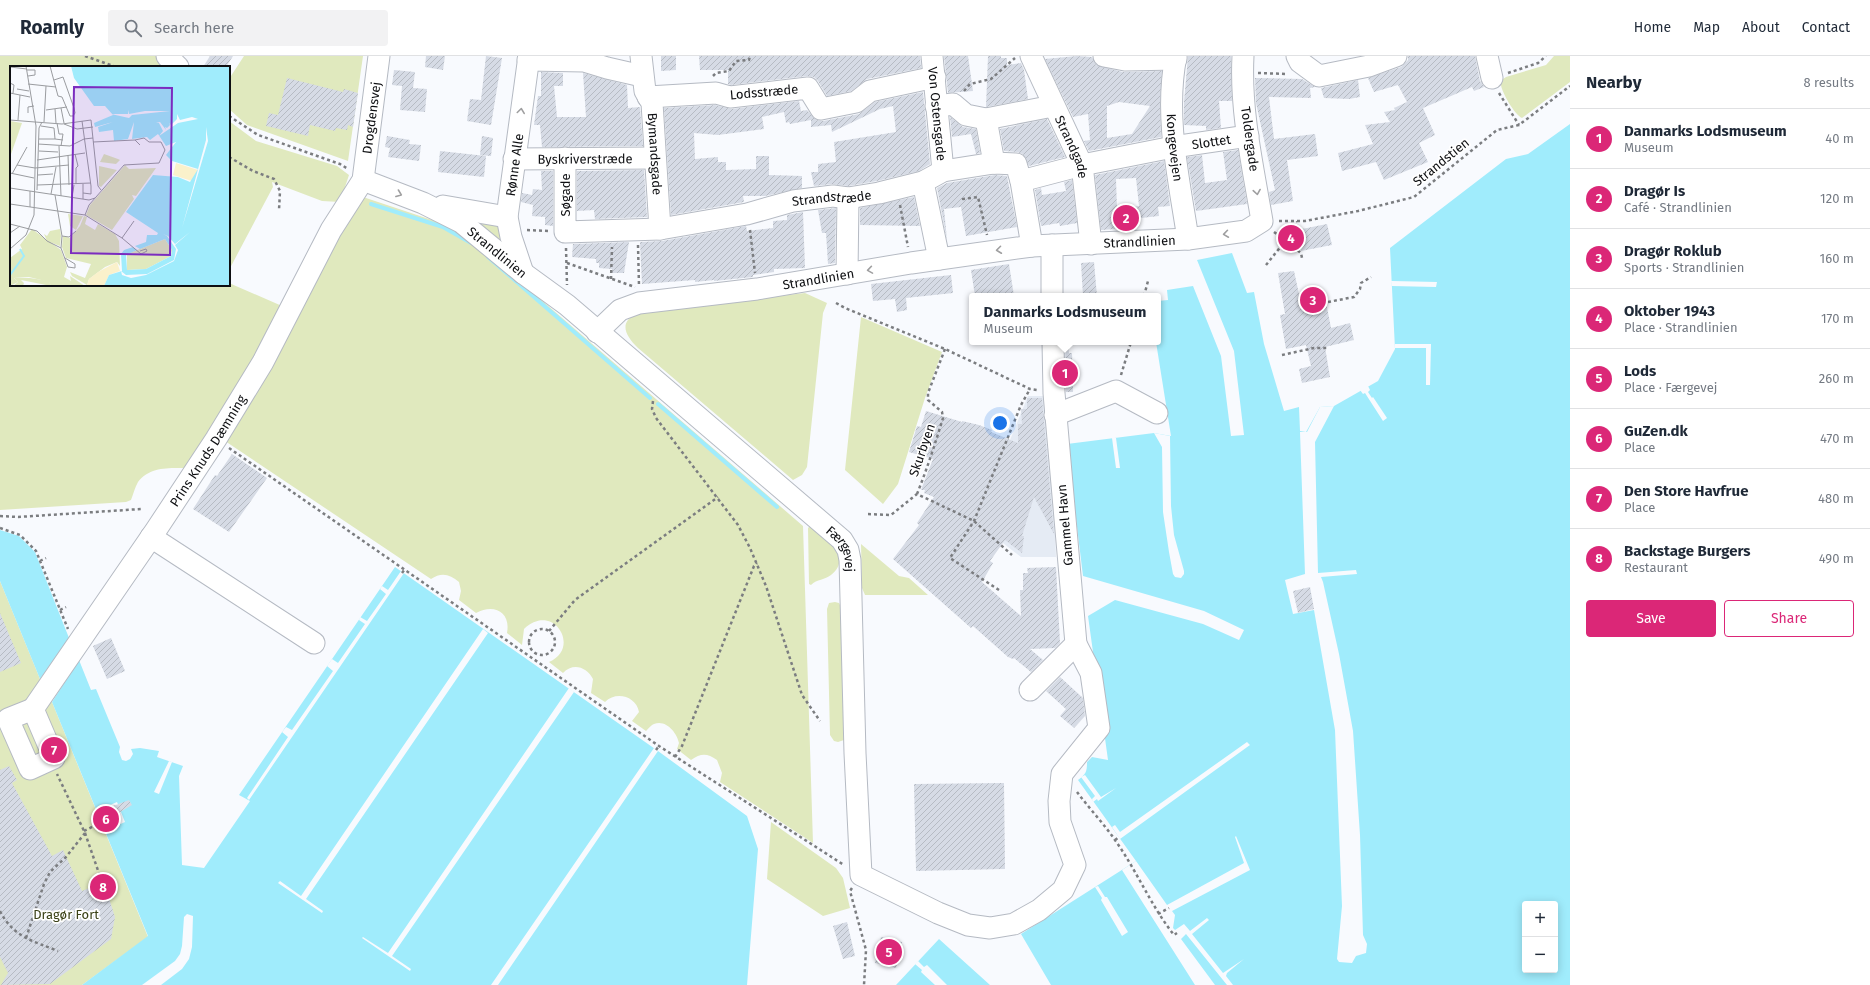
<!DOCTYPE html>
<html lang="en">
<head>
<meta charset="utf-8">
<style>
  :root { --surface:#fff; --page:#f2f2f3; --text:#1f2937; --muted:#747a83; --line:#e0e1e3; --accent:#db2777 }
  body { margin:0; font-family:"Fira Sans",sans-serif; background:var(--page); color:var(--text) }
  .controls { position:absolute; right:12px; bottom:12px; display:grid; overflow:hidden; border-radius:4px; box-shadow:0 2px 10px #0003 }
  .controls button { width:36px; height:36px; display:grid; place-items:center; padding:0; border:0; border-bottom:1px solid var(--line); background:var(--surface); color:var(--text); font:20px sans-serif }
  .you { position:absolute; left:1000px; top:367px; width:14px; height:14px; margin:-10px; border:3px solid #fff; border-radius:50%; background:#1a73e8; box-shadow:0 0 0 6px #1a73e833 }
  .badge { display:grid; place-items:center; width:26px; height:26px; border-radius:50%; background:var(--accent); color:#fff; font-size:13px; font-weight:700 }
  .pin { position:absolute; translate:-50% -50%; border:2px solid #fff; box-shadow:0 1px 4px #0006 }
  .popup { position:absolute; left:969px; top:237px; width:192px; height:52px; box-sizing:border-box; display:grid; place-content:center; border-radius:4px; background:var(--surface); filter:drop-shadow(0 1px 3px #0005); font-size:13px; white-space:nowrap; color:var(--muted) }
  .popup b { font-size:15px; color:var(--text) }
  .popup::after { content:''; position:absolute; left:50%; top:100%; margin-left:-8px; border:8px solid transparent; border-top-color:var(--surface) }
  .list { margin:0; padding:0; list-style:none }
  h2 { display:flex; justify-content:space-between; align-items:center; height:52px; margin:0; padding:0 16px; font-size:17px }
  h2 small { font-size:13px; font-weight:400; color:var(--muted) }
  .list li { display:grid; grid-template-columns:26px 1fr auto; gap:12px; align-items:center; box-sizing:border-box; height:60px; padding:0 16px; border-top:1px solid var(--line) }
  .list b { display:block; font-size:15px; white-space:nowrap }
  .list p { margin:0; font-size:13px; white-space:nowrap; color:var(--muted) }
  .list em { font-size:13px; font-style:normal; color:var(--muted) }
  .actions { display:flex; gap:8px; padding:12px 16px }
  .actions a { flex:1; padding:9px 0; border:1px solid var(--accent); border-radius:4px; text-align:center; font-size:14px; color:var(--accent) }
  .actions .main { background:var(--accent); color:#fff }
  .icon { flex:none; width:22px; height:22px; fill:none; stroke:currentColor; stroke-width:2; stroke-linecap:round; stroke-linejoin:round }
  .map { position:relative; flex:none; width:1570px; height:929px; overflow:hidden }
  header { display:flex; align-items:center; gap:24px; box-sizing:border-box; height:56px; padding:0 20px; background:var(--surface); border-bottom:1px solid var(--line) }
  header strong { font-size:19px }
  nav { display:flex; gap:22px; margin-inline-start:auto; font-size:14px }
  .search { width:280px; height:36px; background:var(--page); display:flex; align-items:center; gap:10px; box-sizing:border-box; padding:0 14px; border-radius:4px; color:var(--muted); font-size:15px }
  main { display:flex }
  aside { flex:1; background:var(--surface) }
  .map>svg:first-child { display:block }
</style>
</head>
<body>
<header>
<strong>Roamly</strong>
<div class="search"><svg class="icon" aria-label="search" viewBox="0 0 24 24"><circle cx="10" cy="10" r="6"/><path d="M15 15l6 6"/></svg>Search here</div>
<nav><a>Home</a><a>Map</a><a>About</a><a>Contact</a></nav>
</header>
<main>
<div class="map">
<svg width="1570" height="929" viewBox="0 0 1570 929">
  <defs>
    <pattern id="building-hatch" width="6" height="6" patternUnits="userSpaceOnUse"><rect width="6" height="6" fill="#d6dbe5"/><path d="M-1 1l2-2M0 6l6-6M5 7l2-2" fill="none" stroke="#b6bbc3"/></pattern>
  </defs>
  <rect width="100%" height="100%" fill="#f8fafe"/>
  <!-- built -->
  <path fill="#e5ebf4" d="M1028 340H1050L1056 501H1021L990 477 1010 384Z"/>
  <!-- green -->
  <path fill="#e0e9be" d="M0 0H158L169 11H11V229H229V227L282 250 246 325 188 412C170 412 150 410 138 426 135 431 133 439 131 444L126 446 0 454Z
    M244 0H363L348 105 247 69 229 53V23Z
    M1554 0H1570V26L1522 62C1515 59 1502 37 1501 29 1500 25 1503 23 1506 21L1546 9Z
    M229 65 256 85 337 110 349 119 340 146 322 145 272 126 273 131 229 214Z
    M360 140 453 171 473 185 803 470 813 787 720 726 722 717 717 704C707 697 701 697 691 704L677 693 679 687C677 677 666 663 654 668 651 669 648 673 646 675L632 665 639 656C636 640 616 635 605 646L591 637 593 623C587 611 573 606 563 617L549 606C582 592 553 545 524 573L522 589 507 577C511 556 494 547 476 557L459 544 461 535 459 526C450 518 441 516 431 523L222 383Z
    M461 157 497 163 508 195Z
    M805 237 827 247 823 257 807 411 802 419 793 424 638 292C624 278 618 265 640 256Z
    M861 261 942 296 925 342 898 428 883 448 845 414Z
    M810 470C823 481 854 501 831 519 825 524 817 523 811 529L809 528 808 472Z
    M861 488 899 520 909 522 928 539H865L862 532Z
    M0 525 40 623 52 646 148 881 82 929H0Z
    M835 546 839 547 842 553 845 678 844 684 838 686 834 685 830 679 827 553 829 547Z
    M771 766 836 812 843 822 850 852 823 860 767 823Z"/>
  <!-- water -->
  <path fill="#a0ecfc" fill-rule="evenodd" d="M1570 68V929H1051L1021 878 1136 805 1078 724C1086 718 1087 716 1087 706L1092 701 1108 704 1088 560 1115 544 1203 568 1239 584 1244 574 1204 555 1083 520 1067 388 1154 377 1171 380 1156 286H1158V245L1168 244 1167 234 1193 230 1221 300 1231 380 1244 379 1234 295 1197 204 1232 197 1247 237 1254 236 1264 288 1284 355 1299 351 1300 375 1306 376 1320 351 1334 350 1378 325 1395 293 1390 192 1506 103 1528 98ZM1525 848H1555V914H1525Z
    M0 474 19 480 35 496 69 582 40 623 0 525Z
    M395 511 658 695 747 760 758 793 747 929H82L148 880 52 646 79 604 91 634 96 633 120 691 119 696 122 704 126 705 130 703 133 698 131 693 140 692 159 695 157 701 183 710 179 720 182 809 204 812 250 745 239 739Z
    M939 883 990 929H896Z"/>
  <!-- pier -->
  <path fill="#f8fafe" d="M1391 225H1392L1437 226 1436 231 1392 230Z
    M1395 288H1431L1430 329H1426V292H1395Z
    M1368 330 1370 334 1368 336 1372 342 1373 341 1387 362 1383 365 1365 337 1363 338 1360 334Z
    M1334 350 1315 386 1318 517 1356 514 1357 518 1321 521 1323 526 1339 598 1353 675 1360 779 1363 879 1367 888 1366 897 1356 900 1352 907 1339 906 1337 903 1342 850 1335 674 1314 554 1293 558 1285 524 1305 518 1300 376H1307L1320 351Z
    M1154 377 1170 380 1171 450 1174 479 1184 515V518L1181 522 1175 521 1173 518 1169 496 1163 456 1162 391Z
    M1112 382H1116L1120 412H1116Z
    M401 515 404 517 249 744 247 742 288 681 282 676 286 671 292 674 333 615 327 610 332 603 338 607 365 568 359 564 360 561 367 565 386 538 380 533 382 530 388 534Z
    M483 573 488 577 306 843 323 855 322 857 278 827 280 825 301 840Z
    M569 632 574 636 392 900 411 913 410 915 362 882 363 881 388 897Z
    M1247 686 1250 689 1120 783 1112 771 1115 769 1120 776Z
    M654 692 658 695 498 929H491Z
    M169 705 172 706 159 738 154 736Z
    M1085 719 1101 741 1116 732 1098 745 1097 743 1093 746 1092 743 1095 740 1081 721Z
    M117 746 125 766 105 775 96 755Z
    M1236 780 1250 814 1172 855 1175 859 1173 872 1175 874 1184 868 1190 875 1207 862 1209 864 1192 878 1223 917 1244 903 1227 917 1226 920 1233 929H1227L1186 878 1181 883 1215 929H1195L1122 814 1136 805 1167 849 1244 807 1235 781Z
    M1098 830 1105 841H1107L1128 876 1122 880 1101 844 1102 842 1095 831Z
    M187 858 193 860 192 891 189 903 182 913 161 929H142L175 905 180 898 182 890 184 861Z
    M918 905 924 911 927 909 947 929H935L921 916 922 914 915 908Z"/>
  <g fill="none" stroke-linecap="round" stroke-linejoin="round">
    <!-- stream -->
    <path stroke="#a0ecfc" stroke-width="4" d="M371 148 443 171 471 187
      M488 201 650 342
      M658 348 777 451"/>
  </g>
  <!-- building -->
  <path fill="url(#building-hatch)" fill-rule="evenodd" d="M210 0H233L226 11H203Z
    M426 0H445L443 14 425 11Z
    M486 0 502 2 491 69 467 65 470 43 481 44Z
    M661 0H676V14L661 15Z
    M699 0H920L921 12 867 23 851 35 827 40 818 25 814 21 807 20 731 29 728 28V14H700Z
    M944 0H968L973 35 948 37Z
    M988 0H1001V2H1007V9L1021 7 1024 14 1028 43 986 51Z
    M1077 0 1092 1 1096 9 1123 16 1162 15 1160 46 1161 81 1089 95 1084 85 1090 84 1088 58 1073 61 1045 3ZM1119 46 1150 50 1132 78 1107 82V50Z
    M1188 0H1231L1232 45H1219L1221 72 1206 74V70L1184 69V46Z
    M1408 0H1475L1480 25 1484 31 1474 35 1472 31 1423 52 1435 79 1419 87 1428 106 1384 124 1376 106 1342 115 1338 97 1373 88 1365 69 1390 66 1384 56 1395 54 1394 52 1407 46 1398 29 1374 36 1368 22 1401 11 1408 4Z
    M394 14 415 16 413 32 427 33 425 56 400 54 402 30 392 29Z
    M541 16 563 17V30H554L557 61H586L583 17 627 29 628 52 640 51 643 90 542 91 540 69H534L538 40H541Z
    M287 22 343 36 344 33 358 37 353 71 348 69 347 74 336 72 335 75 310 69 308 80 266 70 269 57 278 59Z
    M1255 22 1302 23 1315 31 1310 32 1311 42 1269 41 1274 83 1315 78 1318 100 1287 104 1293 145 1271 149 1269 136 1275 134 1256 47Z
    M1358 24 1360 41 1349 43 1324 42 1321 32Z
    M923 36 930 108 919 115 877 125 848 130 832 128 814 130 811 116H818V108L836 106 834 86 896 76 893 50 880 53 832 76 831 69 811 71V64L790 68 789 66 786 67 784 56 762 61 764 73 718 79 694 77 695 103 718 101V106H726V114L756 113V100H769V119L802 120V132L765 140H743L744 146 671 159 664 52 715 49 731 53 799 45 801 55 807 54 816 64 823 65 859 58 875 46Z
    M950 61 963 71 976 73 980 97 976 98 971 78 952 81Z
    M1047 63 1065 101 1029 110 1023 98 1017 96 1004 95 1000 73Z
    M387 80 410 84 409 88 421 89 419 105 388 101 390 92 385 91Z
    M482 80 493 82 491 100 480 99Z
    M1238 94 1247 148 1196 155 1187 101 1202 99 1205 127 1227 124 1223 96Z
    M440 95 486 100 484 121 438 116Z
    M1164 105 1170 150 1158 151 1159 160 1132 163 1133 172 1101 174 1095 119ZM1136 122 1139 150 1117 153 1116 123Z
    M644 114 647 161 595 163 594 154 577 155V115Z
    M541 115H553V170L545 169V161L532 160 533 149 521 146 522 137 532 139 533 133 542 134Z
    M995 119 1007 120 1017 171 966 180 961 151 944 153 947 184 937 132 947 127Z
    M1072 124 1077 167 1060 170 1059 167 1041 170 1035 134 1041 132 1042 139 1066 135 1064 126Z
    M914 141 920 170 860 169V152Z
    M836 152 835 207 828 208 826 177H822L818 154Z
    M803 156 805 212 774 213V216L753 219V221L714 225V224L695 226V224L642 228 640 186 662 185 746 170 747 175 773 172V165L787 164V159Z
    M1327 168 1332 189 1301 195 1297 174Z
    M629 186 624 217H612V213L599 212V207H596V203L572 201 573 188Z
    M1094 206 1097 240H1083L1081 207Z
    M1009 208 1014 240H975L971 214Z
    M1294 215 1299 238 1322 233 1324 241H1325L1331 272 1350 267 1354 284 1325 291 1330 321 1302 327 1299 313 1311 310 1306 289 1286 293 1280 259 1285 258 1278 217Z
    M951 219 953 237 906 242 907 254 897 256 895 243 873 245 871 228Z
    M1065 286H1068L1069 297H1072L1073 336H1066Z
    M1027 342H1042L1054 478 1034 441 1022 480H1024L1022 497 1005 484 990 505 993 507 982 526 1021 560 1020 534H1023V517H1028L1027 512 1056 511 1060 587 1055 592 1030 593 1043 604 1031 616 1014 602 1013 603 1008 601 973 570 971 572 893 503 919 469 917 467 934 441 924 437 925 434H921L933 403 909 396 917 370 921 371 926 355 962 366V365L979 369 992 374 991 376 1018 387V368H1022L1021 353H1027Z
    M232 398 267 422 229 476 193 453 215 419 217 420Z
    M1310 531 1314 553 1298 557 1293 535Z
    M0 557 21 607 0 616Z
    M111 582 125 615 107 623 93 590Z
    M1060 621 1083 642 1085 660 1074 672 1060 660 1066 653 1046 635Z
    M9 710 17 724 12 727 52 800 63 794 82 835 108 824 113 837 108 839 115 861 111 883 50 928 1 929 8 917 0 901V714Z
    M1004 727 1005 813 916 815 914 728Z
    M129 744 132 749 112 761 115 770 105 775 97 756Z
    M847 866 855 900 843 903 833 870Z
    M881 881 902 886 896 912 875 907Z"/>
  <g fill="none" stroke-linecap="round" stroke-linejoin="round">
    <!-- minor casing -->
    <g stroke="#b5bac3" stroke-width="23">
      <g id="minor">
        <path d="M167 0 178 11"/>
        <path id="s1" d="M641 0 645 35 652 47 660 173"/>
        <path id="s2" d="M932 0 943 115"/>
        <path id="s3" d="M1031 0 1082 109 1091 188"/>
        <path d="M1104 0 1125 4 1176 3"/>
        <path id="s4" d="M1176 0C1164 60 1179 123 1188 183"/>
        <path d="M1297 0 1300 6 1319 20 1369 10 1396 0"/>
        <path d="M1487 0 1492 22"/>
        <path d="M528 4 584 5 607 12 642 20"/>
        <path d="M648 41 716 37 730 41 808 32 821 53 856 46 870 35 935 21"/>
        <path d="M936 50 953 48 966 59 986 63 1053 50"/>
        <path d="M986 63 994 107"/>
        <path id="s5" d="M565 102V176L660 173 747 158 793 145 833 140 848 142 879 137 923 126 943 115 994 107 1016 108 1021 125 1082 109 1173 91 1248 80"/>
        <path id="s6" d="M514 103 655 102"/>
        <path id="s7" d="M363 124 423 147 461 166 523 217 567 249 842 484 848 494 850 504 855 697 861 819 938 857 968 869 990 872 1014 868 1039 854 1063 834 1075 809 1060 766 1059 745 1062 718 1099 672 1091 617 1076 588"/>
        <path d="M1021 125 1032 190"/>
        <path d="M923 126 939 203"/>
        <path d="M443 150 507 161"/>
        <path d="M1052 189V240"/>
        <path id="s8" d="M523 217 511 181 507 161 529 0"/>
        <path d="M847 218 848 142"/>
        <path id="s9" d="M597 276 620 254 639 247 757 233 911 207 1032 190 1188 183 1246 175 1262 165C1253 111 1240 55 1243 0"/>
        <path d="M1055 359 1116 335 1157 357"/>
        <path d="M151 481 314 587"/>
        <path d="M1030 634 1076 588 1054 337 1053 286"/>
        <path id="s10" d="M33 653 156 474 216 383 263 306 331 174 363 124 379 0"/>
        <path d="M33 653 54 702 30 713 8 663Z"/>
      </g>
    </g>
    <!-- path -->
    <path stroke="#7b7d80" stroke-width="2.5" stroke-dasharray="3 3" stroke-linecap="butt" d="M85 0 116 11
      M1258 17 1287 18
      M1508 17 1538 7 1546 0
      M713 20 716 17 729 15 736 5 749 4 750 0
      M964 35 970 28 991 23 1015 2
      M1499 37 1519 69
      M229 60 258 79 340 108 348 113
      M229 101 253 115 274 123 280 135 279 154
      M963 142V143L978 141 987 179
      M900 149 908 191
      M1279 165H1305L1358 155 1414 141 1497 74 1519 69 1570 30
      M527 174 548 175
      M750 174 755 217
      M1274 176 1301 197 1302 202
      M638 189 639 230
      M566 192 567 229
      M567 207 635 231
      M1266 209 1298 169 1297 165
      M611 223 612 191
      M1144 240 1148 225
      M1328 246 1354 241 1360 233 1361 227 1371 221
      M836 247 845 252 945 293 1030 333 1037 334
      M1282 299 1314 292H1329
      M1121 319 1131 286
      M653 345 652 353 656 362 738 469 750 492 766 530 802 639 820 665
      M229 392 659 690 844 809
      M917 438C927 413 935 388 943 362L942 356 928 344V337L945 293
      M868 458 891 459 917 438 974 465 1012 499
      M0 460 18 461 141 453
      M0 472 20 479 36 495 68 573
      M40 505 46 502
      M402 517 405 513
      M999 534 950 502 974 465 1021 349 1030 333
      M60 554 66 551
      M529 586a13 13 0 1 1 26 0a13 13 0 1 1-26 0Z
      M549 575 575 544 718 441
      M656 694 659 690
      M675 701 682 690 754 510 757 507
      M1077 736C1089 752 1104 768 1115 784 1137 815 1151 850 1174 879L1177 877
      M84 775 96 769
      M85 777 102 826
      M1115 784 1119 781
      M852 832 850 835 866 894 864 929
      M0 855C13 881 33 885 58 895
      M1158 858 1169 852
      M26 882 44 828 50 816 66 801 85 777 57 718"/>
    <!-- minor -->
    <use href="#minor" stroke="#fff" stroke-width="21"/>
  </g>
  <!-- one-way arrows -->
  <defs><path id="oneway-chevron" d="M-2-3.5L2.5 0L-2 3.5" fill="none" stroke-width="1.6" stroke-linecap="round" stroke-linejoin="round"/></defs>
  <g stroke="#9f9fa0">
    <use href="#oneway-chevron" transform="translate(521 55) rotate(-82)"/>
    <use href="#oneway-chevron" transform="translate(1257 136) rotate(81)"/>
    <use href="#oneway-chevron" transform="translate(399 138) rotate(21)"/>
    <use href="#oneway-chevron" transform="translate(1226 178) rotate(172)"/>
    <use href="#oneway-chevron" transform="translate(999 194) rotate(173)"/>
    <use href="#oneway-chevron" transform="translate(870 214) rotate(171)"/>
  </g>
  <g text-anchor="middle" dominant-baseline="central" stroke-width="3.5" stroke-linejoin="round" paint-order="stroke">
    <!-- street labels -->
    <g font-size="13" fill="#0e0f12" stroke="#fff">
      <text transform="translate(764 36) rotate(-5)">Lodsstræde</text>
      <text stroke="none"><textPath href="#s2" startOffset="58">Von Ostensgade</textPath></text>
      <text stroke="none"><textPath href="#s10" startOffset="687">Drogdensvej</textPath></text>
      <text transform="translate(1250 83) rotate(82)">Toldergade</text>
      <text stroke="none"><textPath href="#s5" startOffset="746">Slottet</textPath></text>
      <text stroke="none"><textPath href="#s3" startOffset="100">Strandgade</textPath></text>
      <text stroke="none"><textPath href="#s4" startOffset="92">Kongevejen</textPath></text>
      <text stroke="none"><textPath href="#s1" startOffset="100">Bymandsgade</textPath></text>
      <text stroke="none"><textPath href="#s6" startOffset="71">Byskriverstræde</textPath></text>
      <text transform="translate(1441 106) rotate(-39)">Strandstien</text>
      <text stroke="none"><textPath href="#s8" startOffset="111">Rønne Alle</textPath></text>
      <text transform="translate(565 139) rotate(-90)">Søgade</text>
      <text stroke="none"><textPath href="#s5" startOffset="344">Strandstræde</textPath></text>
      <text stroke="none"><textPath href="#s9" startOffset="557">Strandlinien</textPath></text>
      <text stroke="none"><textPath href="#s7" startOffset="154">Strandlinien</textPath></text>
      <text stroke="none"><textPath href="#s9" startOffset="233">Strandlinien</textPath></text>
      <text stroke="none"><textPath href="#s10" startOffset="312">Prins Knuds Dæmning</textPath></text>
      <text transform="translate(922 394) rotate(-71)">Skurbyen</text>
      <text transform="translate(1065 469) rotate(-95)">Gammel Havn</text>
      <text stroke="none"><textPath href="#s7" startOffset="611">Færgevej</textPath></text>
    </g>
    <!-- park labels -->
    <g font-size="13" fill="#3a4116" stroke="#fff">
      <text x="66" y="858">Dragør Fort</text>
    </g>
  </g>
  <!-- overview -->
  <g transform="translate(10 10)">
    <rect width="220" height="220" fill="#f8fafe"/>
    <path d="M94 88 108 93 110 94 106 98 90 96ZM115 99 119 103 146 102 126 130 122 129 124 133 102 164 76 149 80 139ZM89 100 107 104 91 121 89 120ZM58 148 73 150 66 164 60 160ZM74 150 77 151 75 158 85 164 88 158 105 168 109 175 110 200 107 196 95 201 79 213 77 219 62 210 60 206 75 212 81 198 56 192 52 181 53 170 60 172 70 160ZM22 163 51 184 57 201 54 211 61 215 60 210 75 220H41L39 216 19 211 4 212 8 216 0 220V192L12 183 10 179ZM50 163 51 170 50 180 37 175 34 168 37 170 40 165ZM155 173 162 184 161 190 136 203 117 204V188Z" fill="#e0e9be"/>
    <path d="M20 212 39 215 41 220 11 214 14 217 13 220H3L8 216 4 212Z" fill="#e0e9be"/>
    <path d="M166 97 188 104 182 115 163 109ZM107 196 110 205 99 209 94 220 77 219 79 213 88 206Z" fill="#faf1cb"/>
    <path d="M0 55 12 57 0 91Z" fill="#e0e9be"/>
    <path d="M61 0H220V220H94L99 209 112 205 111 188 114 184 123 181 127 184 116 189 117 204 136 203 161 190 162 184 155 173 130 183 125 180 136 176 137 169H147L148 167 116 146 143 109 168 111 180 116 188 103 162 95 156 89 166 76 156 80 148 68 140 74 137 71 122 73 124 56 118 73 104 75 103 64 89 66 88 61 103 56 85 61 84 57 103 49 95 40H84L64 12Z" fill="#a0ecfc"/>
    <path d="M118 44 119 48 135 45H160L122 49 119 52 101 48H118ZM167 48 170 54 182 51 188 53 168 57 149 70 153 65 149 57H146L150 56 156 64 155 61 157 62 160 59 159 57 161 59 167 53ZM196 61 198 75 172 162 196 74ZM180 166 165 179 168 184 164 195 136 209 121 212 112 209 111 205 116 209 137 208 164 194 166 183 157 170 153 168 158 170 165 178Z" fill="#f8fafe"/>
    <path fill="none" stroke="#a0ecfc" stroke-width="2" d="M0 209 14 190 10 183"/>
    <path fill="none" stroke="#9a9ca0" stroke-width="1" d="M40 0 48 30 52 31 60 50H63L65 47 64 42 53 11 44 14M0 1 17 3M17 4H25V9L18 10M0 17 4 19 3 27M18 18 46 21M7 23 19 25M0 27 20 31M51 42 54 57M45 43 46 57M36 44 57 41M18 47V41L24 40M0 54 25 56M8 54 10 29M72 55 81 120V128L73 127M25 56 52 58 81 54 88 120 91 124M34 56 36 20M47 57 49 68H53L51 80M54 58 67 63 83 61M31 60 44 62 45 73 53 74M29 73H45M83 76 125 74 130 79M28 78 60 80 74 73 83 72M63 78V62M49 80 51 130M29 85 48 86M65 88 68 100 66 102V118M58 89 59 119M27 94 75 87M7 99 25 102 59 99M0 107 24 112M2 108 17 81M28 109 43 108M27 119 81 117M0 122 79 134 85 132M27 124 29 62 32 56M41 128 46 101M45 129 52 170 51 182 58 201 65 202V198L55 192M62 131 64 119M73 133V118M0 138 75 149 112 172 131 188 137 185 136 183 130 185M20 141V125M75 149 79 139 114 99 149 97 155 84 151 76H139L134 72 125 74M0 158 27 165 37 175 51 182M0 167 10 160M52 170 59 171 66 165M112 172 124 155M0 183 16 169 24 149 26 60 16 0"/>
    <path fill="#7b2cbf" fill-opacity="0.15" stroke="#7b2cbf" stroke-width="2" d="M64 21 162 22 160 189 61 187Z"/>
    <rect width="220" height="220" fill="none" stroke="#0e0f12" stroke-width="2"/>
  </g>
</svg>
<div class="controls">
<button>+</button>
<button>−</button>
</div>
<div class="you"></div>
<div class="pin badge" style="left:1065px;top:317px">1</div>
<div class="popup"><b>Danmarks Lodsmuseum</b>Museum</div>
<div class="pin badge" style="left:1126px;top:162px">2</div>
<div class="pin badge" style="left:1313px;top:244px">3</div>
<div class="pin badge" style="left:1291px;top:182px">4</div>
<div class="pin badge" style="left:889px;top:896px">5</div>
<div class="pin badge" style="left:106px;top:763px">6</div>
<div class="pin badge" style="left:54px;top:694px">7</div>
<div class="pin badge" style="left:103px;top:831px">8</div>
</div>
<aside>
<h2>Nearby<small>8 results</small></h2>
<ul class="list">
<li><span class="badge">1</span><div><b>Danmarks Lodsmuseum</b><p>Museum</p></div><em>40 m</em></li>
<li><span class="badge">2</span><div><b>Dragør Is</b><p>Café · Strandlinien</p></div><em>120 m</em></li>
<li><span class="badge">3</span><div><b>Dragør Roklub</b><p>Sports · Strandlinien</p></div><em>160 m</em></li>
<li><span class="badge">4</span><div><b>Oktober 1943</b><p>Place · Strandlinien</p></div><em>170 m</em></li>
<li><span class="badge">5</span><div><b>Lods</b><p>Place · Færgevej</p></div><em>260 m</em></li>
<li><span class="badge">6</span><div><b>GuZen.dk</b><p>Place</p></div><em>470 m</em></li>
<li><span class="badge">7</span><div><b>Den Store Havfrue</b><p>Place</p></div><em>480 m</em></li>
<li><span class="badge">8</span><div><b>Backstage Burgers</b><p>Restaurant</p></div><em>490 m</em></li>
</ul>
<div class="actions"><a class="main">Save</a><a>Share</a></div>
</aside>
</main>
</body>
</html>
